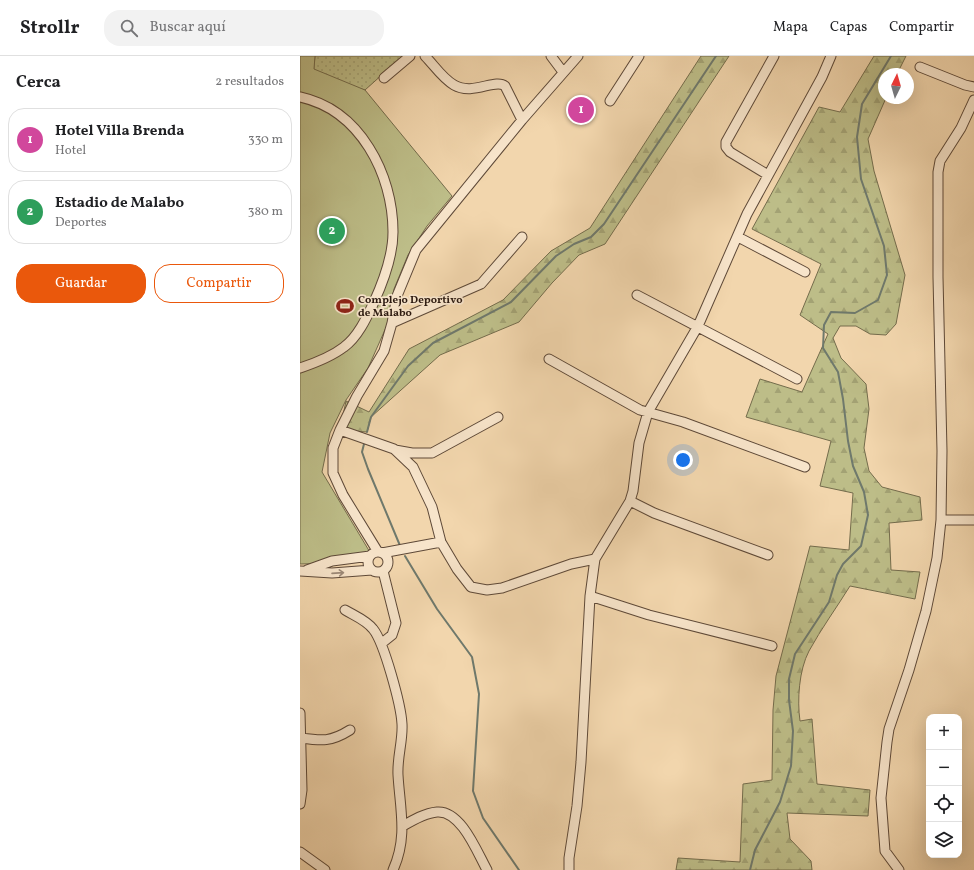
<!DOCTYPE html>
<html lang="es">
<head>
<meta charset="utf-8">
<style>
  :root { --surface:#fff; --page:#f2f2f2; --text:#202124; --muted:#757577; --line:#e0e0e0; --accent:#ea580c }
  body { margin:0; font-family:Vollkorn,serif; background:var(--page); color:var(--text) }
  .controls { position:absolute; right:12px; bottom:12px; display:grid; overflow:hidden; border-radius:8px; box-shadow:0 4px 16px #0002 }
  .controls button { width:36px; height:36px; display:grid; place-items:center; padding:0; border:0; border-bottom:1px solid var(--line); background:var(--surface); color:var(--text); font:20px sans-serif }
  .compass { position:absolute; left:578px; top:12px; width:36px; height:36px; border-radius:50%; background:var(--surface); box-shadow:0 4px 16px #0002; rotate:5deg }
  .you { position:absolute; left:383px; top:404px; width:14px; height:14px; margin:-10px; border:3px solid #fff; border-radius:50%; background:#1a73e8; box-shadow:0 0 0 6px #1a73e833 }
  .badge { display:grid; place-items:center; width:26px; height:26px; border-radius:50%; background:var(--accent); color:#fff; font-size:13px; font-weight:700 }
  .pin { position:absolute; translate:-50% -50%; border:2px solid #fff; box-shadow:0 1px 4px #0006 }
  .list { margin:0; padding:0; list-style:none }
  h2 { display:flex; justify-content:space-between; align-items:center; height:52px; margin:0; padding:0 16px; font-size:17px }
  h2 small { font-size:13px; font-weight:400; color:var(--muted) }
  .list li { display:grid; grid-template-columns:26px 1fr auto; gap:12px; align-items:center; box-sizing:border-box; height:64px; margin:0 8px 8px; padding:0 8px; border:1px solid var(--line); border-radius:16px }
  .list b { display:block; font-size:15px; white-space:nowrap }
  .list p { margin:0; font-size:13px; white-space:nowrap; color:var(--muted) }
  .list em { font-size:13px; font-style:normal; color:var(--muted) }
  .actions { display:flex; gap:8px; padding:12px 16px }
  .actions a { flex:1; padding:9px 0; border:1px solid var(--accent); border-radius:16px; text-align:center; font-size:14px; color:var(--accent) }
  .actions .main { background:var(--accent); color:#fff }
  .icon { flex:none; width:22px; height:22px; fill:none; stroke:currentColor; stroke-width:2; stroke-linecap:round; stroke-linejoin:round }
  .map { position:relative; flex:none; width:674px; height:814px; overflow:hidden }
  header { display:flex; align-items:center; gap:24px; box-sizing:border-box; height:56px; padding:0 20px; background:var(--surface); border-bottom:1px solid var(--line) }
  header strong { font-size:19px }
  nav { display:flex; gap:22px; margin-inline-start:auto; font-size:14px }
  .search { width:280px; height:36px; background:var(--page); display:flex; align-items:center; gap:10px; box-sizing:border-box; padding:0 14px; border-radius:16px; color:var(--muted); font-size:15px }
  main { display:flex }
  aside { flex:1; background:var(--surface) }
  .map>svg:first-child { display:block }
</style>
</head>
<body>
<header>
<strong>Strollr</strong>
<div class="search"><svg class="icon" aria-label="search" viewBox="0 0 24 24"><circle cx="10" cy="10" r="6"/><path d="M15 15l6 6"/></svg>Buscar aquí</div>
<nav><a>Mapa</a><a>Capas</a><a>Compartir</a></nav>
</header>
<main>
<aside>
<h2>Cerca<small>2 resultados</small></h2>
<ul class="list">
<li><span class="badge" style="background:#d1479c">1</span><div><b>Hotel Villa Brenda</b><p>Hotel</p></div><em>330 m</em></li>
<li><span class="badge" style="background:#2e9e5b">2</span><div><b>Estadio de Malabo</b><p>Deportes</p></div><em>380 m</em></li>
</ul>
<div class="actions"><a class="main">Guardar</a><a>Compartir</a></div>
</aside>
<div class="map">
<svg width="674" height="814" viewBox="0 0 674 814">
  <defs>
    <pattern id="grass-dots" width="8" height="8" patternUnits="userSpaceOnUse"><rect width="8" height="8" fill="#bdbd88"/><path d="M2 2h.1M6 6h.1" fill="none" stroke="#a3a274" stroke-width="1.8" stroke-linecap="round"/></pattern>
    <pattern id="forest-firs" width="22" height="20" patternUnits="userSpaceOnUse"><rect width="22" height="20" fill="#bdbd88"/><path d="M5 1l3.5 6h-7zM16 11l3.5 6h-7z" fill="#a3a274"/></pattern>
  </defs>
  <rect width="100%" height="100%" fill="#f2d6ad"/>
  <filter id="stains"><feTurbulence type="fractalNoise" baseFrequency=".005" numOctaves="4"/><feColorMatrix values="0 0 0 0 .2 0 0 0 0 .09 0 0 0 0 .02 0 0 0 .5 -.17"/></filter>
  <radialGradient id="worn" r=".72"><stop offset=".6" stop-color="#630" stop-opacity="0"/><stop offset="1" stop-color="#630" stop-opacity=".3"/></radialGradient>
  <!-- grass -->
  <path fill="url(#grass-dots)" stroke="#746c4c" d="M15 0H103L65 34 13 20Z"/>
  <!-- forest -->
  <path fill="url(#forest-firs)" stroke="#746c4c" d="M401 0H429L305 188 279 199 252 227 219 266 140 299 71 361 67 376 40 374 46 345 69 356 109 293 203 244 251 195 290 172Z
    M574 0H606L597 18H584V42H586L568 83 574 115 605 219 596 268 586 279 570 278 556 270H540L533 282 541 302 566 328 569 353 564 392 569 415 582 431 620 441 622 464 589 467 591 514 620 516 615 543 550 530C537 551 521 573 509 595 499 614 497 644 500 665L512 663 517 728 570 734 568 760 487 757 490 783 511 805 512 814H376L378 802 440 806 443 728 472 724 473 654 476 620 510 490 549 494 553 437 520 430 531 385 446 361 460 323 502 336 528 278 500 259 521 208 452 173 519 51 540 56Z"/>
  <!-- pitch -->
  <path fill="#bdbd88" stroke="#746c4c" d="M0 0H15L14 13 65 34 152 140 127 170 108 199 94 233 88 267 68 312 46 344 30 377 22 416 71 498 70 506 0 508Z"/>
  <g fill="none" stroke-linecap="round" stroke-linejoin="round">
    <!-- stream -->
    <path stroke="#6f796c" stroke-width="2" d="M67 376 71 361 108 310 133 287 211 246 256 200 274 188 291 181 304 168 416 0
      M64 388 62 396 68 413 101 492
      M105 500 137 553 172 601 179 638 173 735 183 762 219 814
      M450 814 455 794 480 746 491 710 493 675 489 644V623L495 598 529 546 537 519 543 508 561 490 568 459 564 436 553 410 548 385 543 343 538 316 523 292 524 269 531 256 555 257 578 244 587 219 584 190 561 123 557 81 562 48 591 0"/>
    <!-- minor casing -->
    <g stroke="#5e4938" stroke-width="11">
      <path id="minor" d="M125 0C134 9 142 22 154 29 173 40 195 22 205 30L222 64
        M251 0 263 16
        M620 11 665 29 674 31
        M84 22 110 0
        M0 41C60 54 93 118 93 176 93 200 84 224 74 246 67 261 58 281 44 291 31 301 15 307 0 312
        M310 45 339 0
        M468 119 430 96 426 91V86L474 0
        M438 181 505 216
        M337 239 497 323
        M92 267 181 228 222 181
        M249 303 340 354 383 366 505 411
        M40 374 94 393 113 411 132 451 141 486 157 513 171 531 187 534 202 532 271 508 295 503
        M95 394 112 397H132L198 361
        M330 445 354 457 468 499
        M641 464H674
        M78 496 43 439 33 417V392L40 374 57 340 84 295 92 267 97 240 116 194 222 64 278 0
        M68 506a10 10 0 1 1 20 0a10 10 0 1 1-20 0Z
        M82 497 141 486
        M7 514 32 505 70 500
        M0 515 32 517 72 514
        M290 540 349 559 472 590
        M45 554C55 560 66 564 73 573 84 586 101 649 102 668 103 685 97 701 98 719 100 753 108 781 93 814
        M82 587 92 579 96 567 83 515
        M0 657 2 734 0 748
        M1 682C22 685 31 686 50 674
        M103 770C113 764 125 757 137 756 161 754 177 796 187 814
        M0 796 25 814
        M269 814V802L277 750 281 706 290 540 294 510 295 503 330 445 333 435 339 387 348 356 398 270 447 158 522 21 531 0
        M599 814 585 795 581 742 587 686 589 673 609 614 626 555 637 502 641 464 642 395 638 221V116L640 105 661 72 674 44"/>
    </g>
    <!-- minor -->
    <use href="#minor" stroke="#f7e4ca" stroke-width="9"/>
  </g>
  <!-- one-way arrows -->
  <defs><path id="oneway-shaft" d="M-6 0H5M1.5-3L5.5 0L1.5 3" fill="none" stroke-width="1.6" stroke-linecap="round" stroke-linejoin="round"/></defs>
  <use stroke="#9c8977" href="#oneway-shaft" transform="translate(38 517) rotate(-4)"/>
  <!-- icons -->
  <defs>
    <g id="stadium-bare" transform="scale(1.38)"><path d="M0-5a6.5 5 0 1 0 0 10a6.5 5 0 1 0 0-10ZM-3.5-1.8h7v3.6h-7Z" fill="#8f2418" stroke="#f7e4ca" stroke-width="2.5" paint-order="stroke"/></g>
  </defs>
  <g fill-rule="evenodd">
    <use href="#stadium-bare" x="45" y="250"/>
  </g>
  <g text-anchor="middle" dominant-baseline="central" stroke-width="3.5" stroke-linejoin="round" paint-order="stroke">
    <!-- poi labels -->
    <g font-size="11" font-weight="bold" fill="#2c1a11" stroke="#f7e4ca" text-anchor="start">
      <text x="58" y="244">Complejo Deportivo<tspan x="58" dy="13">de Malabo</tspan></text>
    </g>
  </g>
  <rect width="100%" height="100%" filter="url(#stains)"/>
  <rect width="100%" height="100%" fill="url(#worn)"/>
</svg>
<div class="controls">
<button>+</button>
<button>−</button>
<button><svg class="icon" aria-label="locate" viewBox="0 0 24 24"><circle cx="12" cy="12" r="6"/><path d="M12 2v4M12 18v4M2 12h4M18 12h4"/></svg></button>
<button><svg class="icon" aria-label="layers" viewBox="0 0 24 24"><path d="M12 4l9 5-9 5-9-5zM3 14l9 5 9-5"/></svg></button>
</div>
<svg class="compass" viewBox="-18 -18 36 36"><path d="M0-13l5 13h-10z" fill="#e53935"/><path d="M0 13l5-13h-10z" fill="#757577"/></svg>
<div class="you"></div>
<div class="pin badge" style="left:281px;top:54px;background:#d1479c">1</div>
<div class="pin badge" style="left:32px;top:175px;background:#2e9e5b">2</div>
</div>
</main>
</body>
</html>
